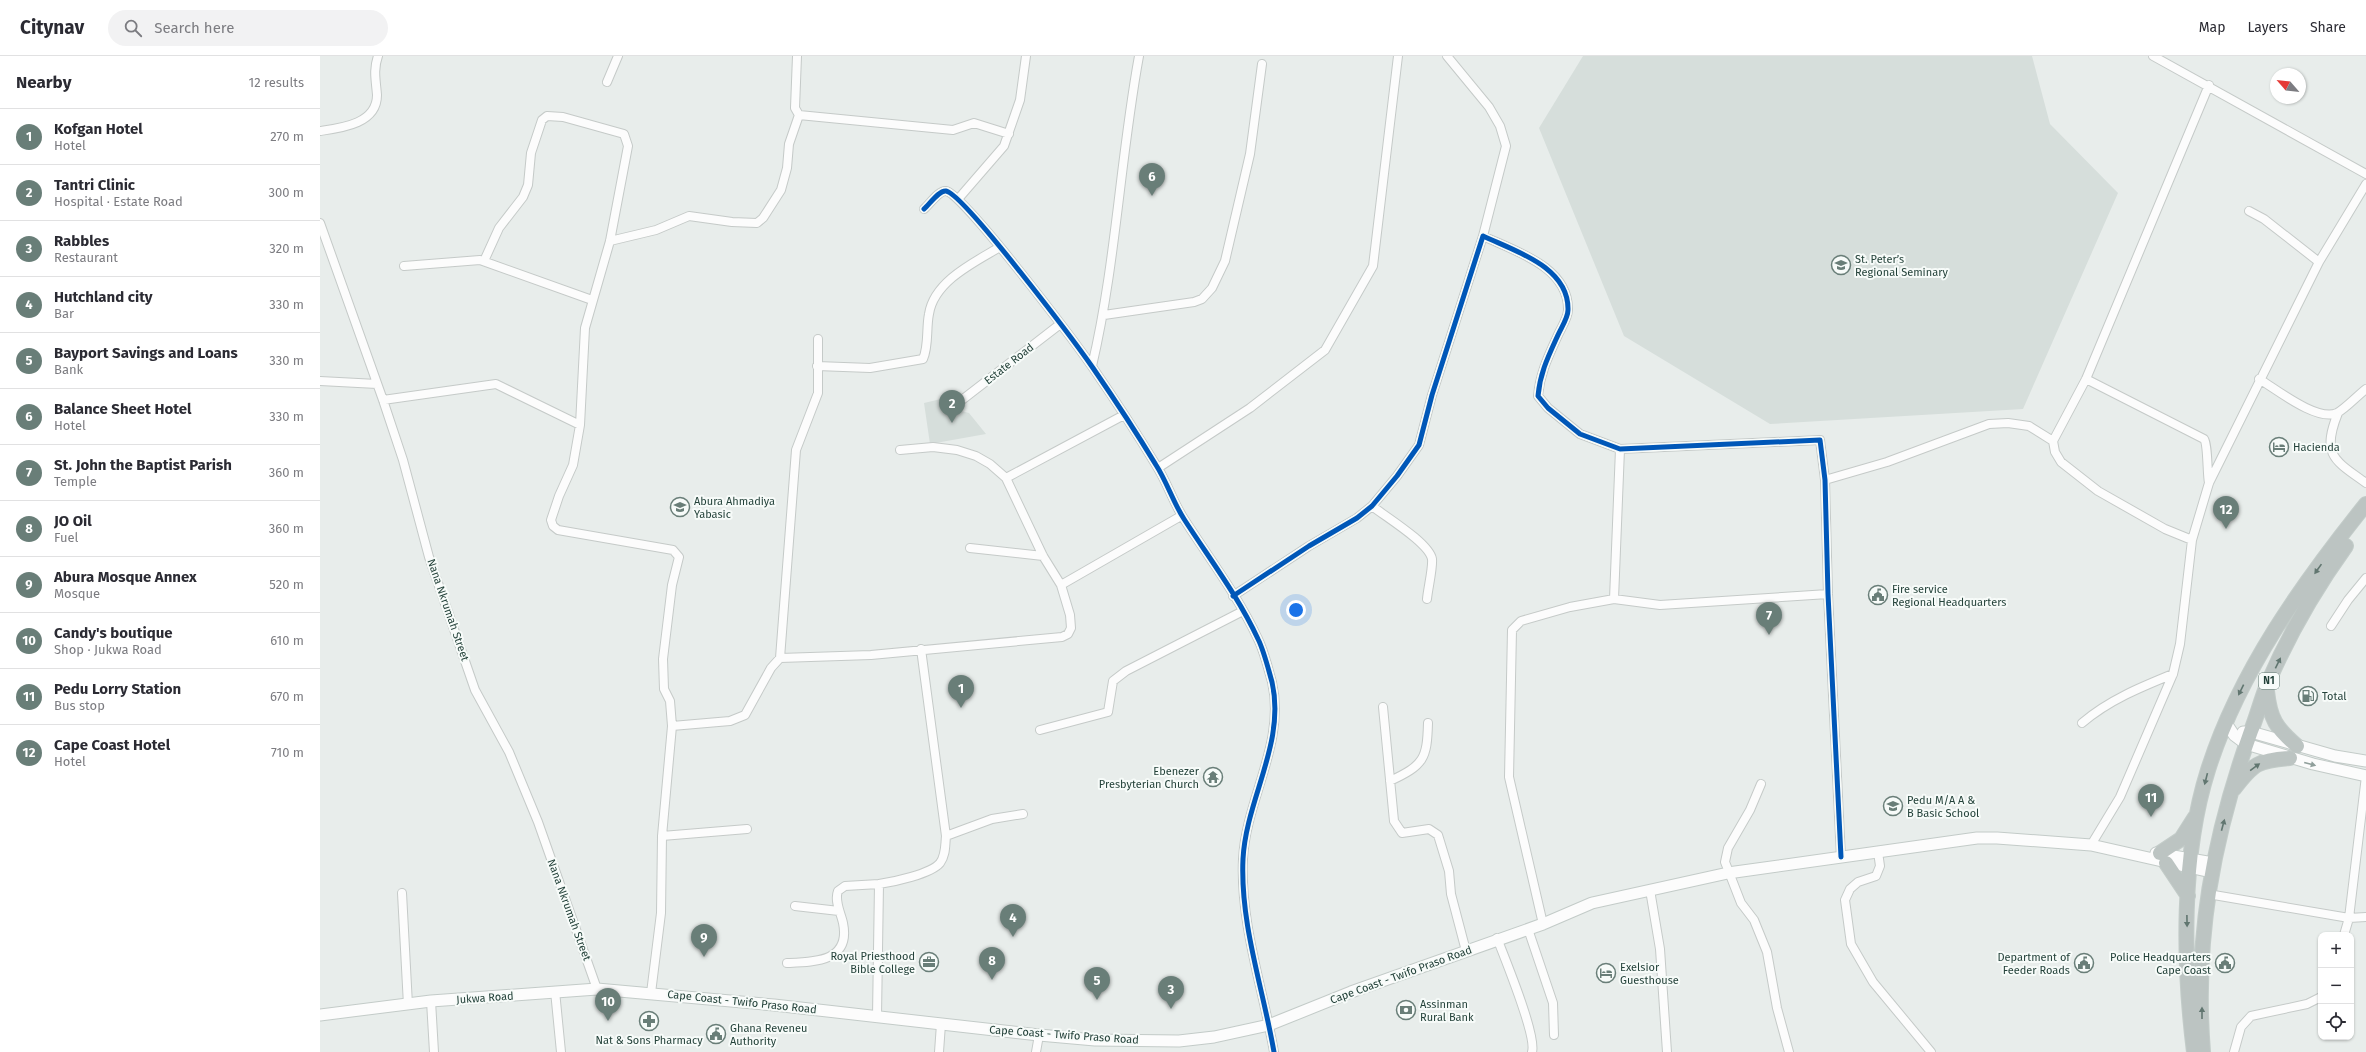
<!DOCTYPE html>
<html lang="en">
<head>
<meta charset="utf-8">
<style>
  :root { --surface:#fff; --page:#f2f2f3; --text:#2b2b33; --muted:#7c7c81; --line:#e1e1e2; --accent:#697e78 }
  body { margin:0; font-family:"Fira Sans",sans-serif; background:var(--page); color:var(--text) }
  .controls { position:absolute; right:12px; bottom:12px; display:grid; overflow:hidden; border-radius:8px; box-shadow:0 1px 3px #0004 }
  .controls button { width:36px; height:36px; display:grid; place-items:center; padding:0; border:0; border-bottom:1px solid var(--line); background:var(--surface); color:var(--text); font:20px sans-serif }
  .compass { position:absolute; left:1950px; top:12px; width:36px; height:36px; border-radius:50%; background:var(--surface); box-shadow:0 1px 3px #0004; rotate:298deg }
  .you { position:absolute; left:976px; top:554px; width:14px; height:14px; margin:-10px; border:3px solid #fff; border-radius:50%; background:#1a73e8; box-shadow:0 0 0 6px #1a73e833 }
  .badge { display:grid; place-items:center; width:26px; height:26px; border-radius:50%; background:var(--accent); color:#fff; font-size:13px; font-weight:700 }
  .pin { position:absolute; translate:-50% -33px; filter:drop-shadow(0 1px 2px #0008) }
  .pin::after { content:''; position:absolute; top:21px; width:14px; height:12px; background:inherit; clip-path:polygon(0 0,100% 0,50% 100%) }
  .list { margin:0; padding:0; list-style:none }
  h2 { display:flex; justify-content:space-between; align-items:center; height:52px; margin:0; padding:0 16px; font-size:17px }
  h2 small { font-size:13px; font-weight:400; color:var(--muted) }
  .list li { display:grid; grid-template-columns:26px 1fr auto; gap:12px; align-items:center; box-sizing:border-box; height:56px; padding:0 16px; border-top:1px solid var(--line) }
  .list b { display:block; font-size:15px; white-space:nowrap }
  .list p { margin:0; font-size:13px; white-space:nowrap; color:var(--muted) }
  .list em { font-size:13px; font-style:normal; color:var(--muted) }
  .icon { flex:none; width:22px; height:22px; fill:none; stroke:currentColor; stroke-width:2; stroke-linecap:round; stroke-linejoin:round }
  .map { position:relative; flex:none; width:2046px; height:996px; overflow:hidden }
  header { display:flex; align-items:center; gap:24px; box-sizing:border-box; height:56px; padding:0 20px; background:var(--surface); border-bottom:1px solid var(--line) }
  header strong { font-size:19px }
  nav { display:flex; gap:22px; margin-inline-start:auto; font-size:14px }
  .search { width:280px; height:36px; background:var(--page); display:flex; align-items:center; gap:10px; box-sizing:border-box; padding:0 14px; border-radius:22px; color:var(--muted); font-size:15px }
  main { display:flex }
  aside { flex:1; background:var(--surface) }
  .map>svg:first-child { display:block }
</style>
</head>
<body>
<header>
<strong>Citynav</strong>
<div class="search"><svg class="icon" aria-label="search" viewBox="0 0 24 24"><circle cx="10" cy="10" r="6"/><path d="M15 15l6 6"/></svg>Search here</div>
<nav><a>Map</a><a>Layers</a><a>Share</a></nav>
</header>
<main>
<aside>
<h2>Nearby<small>12 results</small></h2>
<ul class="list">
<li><span class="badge">1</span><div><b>Kofgan Hotel</b><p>Hotel</p></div><em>270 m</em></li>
<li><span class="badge">2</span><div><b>Tantri Clinic</b><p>Hospital · Estate Road</p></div><em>300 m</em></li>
<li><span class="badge">3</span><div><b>Rabbles</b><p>Restaurant</p></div><em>320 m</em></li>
<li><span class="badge">4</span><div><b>Hutchland city</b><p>Bar</p></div><em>330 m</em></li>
<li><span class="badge">5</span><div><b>Bayport Savings and Loans</b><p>Bank</p></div><em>330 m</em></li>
<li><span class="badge">6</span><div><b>Balance Sheet Hotel</b><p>Hotel</p></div><em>330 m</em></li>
<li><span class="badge">7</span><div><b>St. John the Baptist Parish</b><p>Temple</p></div><em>360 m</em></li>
<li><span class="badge">8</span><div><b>JO Oil</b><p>Fuel</p></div><em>360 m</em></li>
<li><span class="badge">9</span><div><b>Abura Mosque Annex</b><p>Mosque</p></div><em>520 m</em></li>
<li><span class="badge">10</span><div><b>Candy's boutique</b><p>Shop · Jukwa Road</p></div><em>610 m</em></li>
<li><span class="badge">11</span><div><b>Pedu Lorry Station</b><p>Bus stop</p></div><em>670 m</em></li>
<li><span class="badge">12</span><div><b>Cape Coast Hotel</b><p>Hotel</p></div><em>710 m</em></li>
</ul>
</aside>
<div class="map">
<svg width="2046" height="996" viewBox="0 0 2046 996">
  <rect width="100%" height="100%" fill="#e8edeb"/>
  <!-- built -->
  <path fill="#d6dedb" d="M1263 0H1712L1730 68 1798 137 1703 353 1450 368 1304 280 1219 72Z
    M621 343 630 352 649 357 666 378 610 388 604 347Z"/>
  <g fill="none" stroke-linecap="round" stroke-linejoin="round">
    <!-- street casing -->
    <g stroke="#c5cac8" stroke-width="10">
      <path id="street" d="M477 0 475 52 479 59 633 74 654 67 689 78
        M1127 0 1169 51 1180 70 1186 90 1163 180
        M1833 0 2046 118
        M287 26 298 0
        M0 75C21 72 57 68 57 39 56 25 53 14 58 0
        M639 142 684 90 700 44 706 0
        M604 153C609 149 619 134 626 135 644 138 757 289 773 312 795 344 816 376 836 409 847 426 853 446 864 463 889 502 918 540 938 583 944 595 948 612 952 626 966 687 926 743 923 803 920 868 943 932 954 996
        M1929 155 1944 163 1999 206
        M0 167 63 344 83 404 109 501 155 634 189 696 218 766 277 933
        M290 185 336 174 369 160 412 166 437 167 443 162 461 134 467 112 469 88 479 59
        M84 210 160 204 272 244
        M784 259 874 246 882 243 892 232 905 205 930 98 942 8
        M497 310 550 312 603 303C609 290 606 272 609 258 614 225 655 206 680 191
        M772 310C796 208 800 103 819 0
        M1766 323 1884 383C1888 388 1887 417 1889 427
        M1939 323C1956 333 1997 366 2017 357 2025 353 2038 339 2046 333
        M0 325 57 328
        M63 344 176 328 260 369 265 272 290 185 308 90 304 78 243 61 227 60 222 64 211 97 208 129 203 141 179 172 164 205
        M638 347 739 269
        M2018 357C2001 399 2014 404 2046 427
        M260 369 253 409 239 440 231 464 233 470 238 474 353 494 359 501 352 529 343 603 344 633 350 645 352 670 342 780 341 857 331 937
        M1733 385 1735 396 1741 406 1778 435 1845 473 1872 484
        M1300 393 1294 543 1340 549 1508 538
        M838 412 930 352 1005 294 1053 210 1078 0
        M686 422 804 359
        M1505 424 1567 406 1669 368 1688 367 1709 370 1733 385 1766 323 1889 29
        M1052 450C1066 461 1109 487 1112 503 1113 512 1108 532 1107 543
        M650 492 723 500
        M741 529 861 460
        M913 540 989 490 1037 462 1052 450 1077 420 1099 389 1112 339 1163 180C1195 195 1249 211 1248 254 1248 262 1241 272 1238 279 1228 301 1220 317 1218 340L1228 352 1260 378 1300 393 1500 384 1505 424 1508 538 1521 801
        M2011 570 2028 544 2046 522
        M460 602 476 394 498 337V283
        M1063 651 1074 765 1082 777 1109 773 1118 779 1129 815 1131 838 1146 895
        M1762 667C1789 644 1821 631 1853 618
        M352 670 410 665 425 659 451 612 460 602 551 599 742 581 748 578 751 572 750 559 741 529 723 500 686 422 670 408 656 400 637 394 613 391 580 394
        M720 674 788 656 793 625 806 615 923 555
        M2046 720 2029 862 2046 861
        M1070 725C1104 709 1107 703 1108 667
        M1441 728 1430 754 1408 792 1405 806 1421 847 1434 864 1447 896 1457 952 1469 996
        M342 780 427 773
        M626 780 672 763 703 758
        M1771 789 1800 741 1853 618 1860 588 1872 484 1889 427 1999 206 2046 128
        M1558 796 1560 810 1556 820 1538 826 1530 833 1525 844 1531 888 1553 926 1611 996
        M1330 834 1340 893 1347 996
        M82 837 88 949
        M1888 838 2029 862 2024 879
        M475 850 519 855
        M1223 868 1189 721 1192 574 1201 565 1250 551 1294 543
        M1208 873 1233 947 1234 979
        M1177 882C1185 903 1217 980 1212 996
        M467 907C494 906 531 906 523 867 521 857 514 845 518 835L525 830 559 828
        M235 935 241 996
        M111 945 114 996
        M557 960 559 828C573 826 611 818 620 807 626 799 625 789 626 780L601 593
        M619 996 621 968
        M716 996 719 979
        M1914 996 1921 971 1931 960 1987 948 2001 941"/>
    </g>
    <!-- secondary casing -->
    <g stroke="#c3cbc8" stroke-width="13">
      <path id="secondary" d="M1906 667 1914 679 1926 688 1993 708 2046 720
        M1923 676H1931L2015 700 2046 705
        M1836 797 1893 807
        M0 959 111 945 277 933 454 949 719 979 775 984 859 985 894 981 949 969 1031 936 1223 868 1272 847 1408 817 1657 782H1677L1771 789 1891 816"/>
    </g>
    <!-- highway casing -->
    <g stroke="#c3ccc9" stroke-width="16">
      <path id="highway" d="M1947 635C1950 663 1956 672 1977 690
        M1914 733C1933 708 1938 704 1970 702
        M1840 797 1861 783 1875 761
        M1846 807 1868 840
        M1874 996C1863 908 1861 799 1888 714 1919 616 1982 528 2046 448
        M1883 996C1874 883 1893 781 1931 675 1937 660 1941 644 1947 629 1968 580 1995 533 2026 490"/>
    </g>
    <!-- street -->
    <use href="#street" stroke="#fcfcfc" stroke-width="8"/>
    <!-- secondary -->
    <use href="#secondary" stroke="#fcfcfc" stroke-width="11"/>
    <!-- highway -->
    <use href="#highway" stroke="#bcc4c2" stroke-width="14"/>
    <!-- cycleway casing -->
    <g stroke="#f7fbf9" stroke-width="8">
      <path id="cycleway" d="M604 153C609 149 619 134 626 135 644 138 757 289 773 312 795 344 816 376 836 409 847 426 853 446 864 463 889 502 918 540 938 583 944 595 948 612 952 626 966 687 926 743 923 803 920 868 943 932 954 996
        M913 540 989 490 1037 462 1052 450 1077 420 1099 389 1112 339 1163 180C1195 195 1249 211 1248 254 1248 262 1241 272 1238 279 1228 301 1220 317 1218 340L1228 352 1260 378 1300 393 1500 384 1505 424 1508 538 1521 801"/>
    </g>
    <!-- cycleway -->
    <use href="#cycleway" stroke="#0057b8" stroke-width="5"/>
  </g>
  <!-- one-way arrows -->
  <defs><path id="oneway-solid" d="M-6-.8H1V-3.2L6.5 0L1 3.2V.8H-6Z"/></defs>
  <g fill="#617670">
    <use href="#oneway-solid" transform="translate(1998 513) rotate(125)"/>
    <use href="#oneway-solid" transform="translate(1958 607) rotate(-64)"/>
    <use href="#oneway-solid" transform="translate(1921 634) rotate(116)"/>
    <use href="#oneway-solid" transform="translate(1935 711) rotate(-36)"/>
    <use href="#oneway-solid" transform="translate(1886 723) rotate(104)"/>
    <use href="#oneway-solid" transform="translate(1903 769) rotate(-75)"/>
    <use href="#oneway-solid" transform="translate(1867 865) rotate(89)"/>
    <use href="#oneway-solid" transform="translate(1882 957) rotate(-90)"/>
  </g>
  <use fill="#909f9b" href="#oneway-solid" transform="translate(1990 708) rotate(15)"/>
  <!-- icons -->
  <defs>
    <g id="university-ring" transform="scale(1)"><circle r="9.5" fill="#f7fbf9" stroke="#697e78" stroke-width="1.5"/><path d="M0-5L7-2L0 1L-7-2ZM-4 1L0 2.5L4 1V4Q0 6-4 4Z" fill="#697e78"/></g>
    <g id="hotel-ring" transform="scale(1)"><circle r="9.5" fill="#f7fbf9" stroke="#697e78" stroke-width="1.5"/><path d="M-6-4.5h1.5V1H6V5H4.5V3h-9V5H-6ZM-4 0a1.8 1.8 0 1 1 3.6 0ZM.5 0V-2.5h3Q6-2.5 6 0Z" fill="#697e78"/></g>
    <g id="school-ring" transform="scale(1)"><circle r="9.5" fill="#f7fbf9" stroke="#697e78" stroke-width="1.5"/><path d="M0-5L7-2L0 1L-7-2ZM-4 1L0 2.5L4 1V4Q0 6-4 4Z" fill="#697e78"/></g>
    <g id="civic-ring" transform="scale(1)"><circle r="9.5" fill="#f7fbf9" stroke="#697e78" stroke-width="1.5"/><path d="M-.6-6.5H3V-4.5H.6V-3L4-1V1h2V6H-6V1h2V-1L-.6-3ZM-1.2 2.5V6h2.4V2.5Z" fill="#697e78"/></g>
    <g id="fuel-ring" transform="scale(1)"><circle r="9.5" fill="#f7fbf9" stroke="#697e78" stroke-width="1.5"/><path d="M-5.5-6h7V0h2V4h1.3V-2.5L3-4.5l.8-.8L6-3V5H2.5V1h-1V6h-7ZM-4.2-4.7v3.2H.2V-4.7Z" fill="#697e78"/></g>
    <g id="temple-ring" transform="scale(1)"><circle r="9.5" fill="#f7fbf9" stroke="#697e78" stroke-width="1.5"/><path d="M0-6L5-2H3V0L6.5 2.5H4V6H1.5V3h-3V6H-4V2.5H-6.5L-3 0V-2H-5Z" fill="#697e78"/></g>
    <g id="office-ring" transform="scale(1)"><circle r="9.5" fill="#f7fbf9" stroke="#697e78" stroke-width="1.5"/><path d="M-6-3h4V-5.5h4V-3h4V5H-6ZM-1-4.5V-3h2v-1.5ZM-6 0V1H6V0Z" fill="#697e78"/></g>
    <g id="bank-ring" transform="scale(1)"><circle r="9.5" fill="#f7fbf9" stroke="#697e78" stroke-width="1.5"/><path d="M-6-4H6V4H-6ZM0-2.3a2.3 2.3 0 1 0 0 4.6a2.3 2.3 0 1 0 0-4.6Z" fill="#697e78"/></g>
    <g id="pharmacy-ring" transform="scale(1)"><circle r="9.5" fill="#f7fbf9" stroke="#697e78" stroke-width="1.5"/><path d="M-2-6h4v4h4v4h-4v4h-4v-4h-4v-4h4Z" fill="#697e78"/></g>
  </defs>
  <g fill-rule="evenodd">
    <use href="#university-ring" x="1521" y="209"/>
    <use href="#hotel-ring" x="1959" y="391"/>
    <use href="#school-ring" x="360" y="451"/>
    <use href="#civic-ring" x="1558" y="539"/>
    <use href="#fuel-ring" x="1988" y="640"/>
    <use href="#temple-ring" x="893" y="721"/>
    <use href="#school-ring" x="1573" y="750"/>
    <use href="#office-ring" x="609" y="906"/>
    <use href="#civic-ring" x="1764" y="907"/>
    <use href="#civic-ring" x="1905" y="907"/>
    <use href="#hotel-ring" x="1286" y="917"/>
    <use href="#bank-ring" x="1086" y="954"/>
    <use href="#pharmacy-ring" x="329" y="965"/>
    <use href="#civic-ring" x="396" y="978"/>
  </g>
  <g text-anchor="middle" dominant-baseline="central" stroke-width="4" stroke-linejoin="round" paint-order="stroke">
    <!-- shield labels -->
    <rect fill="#f7fbf9" stroke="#637a73" stroke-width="1" x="1939" y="617" width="20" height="16" rx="3"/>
    <g font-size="10" font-weight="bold" fill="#24423a">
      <text x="1949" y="625">N1</text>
    </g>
    <!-- poi labels -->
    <g font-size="11" fill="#24423a" stroke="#f7fbf9" text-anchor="start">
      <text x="1535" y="203">St. Peter’s<tspan x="1535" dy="13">Regional Seminary</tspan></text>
      <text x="1973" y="391">Hacienda</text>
      <text x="374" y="445">Abura Ahmadiya<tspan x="374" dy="13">Yabasic</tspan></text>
      <text x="1572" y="533">Fire service<tspan x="1572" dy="13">Regional Headquarters</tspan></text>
      <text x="2002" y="640">Total</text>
      <text x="879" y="715" text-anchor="end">Ebenezer<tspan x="879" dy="13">Presbyterian Church</tspan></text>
      <text x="1587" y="744">Pedu M/A A &amp;<tspan x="1587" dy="13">B Basic School</tspan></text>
      <text x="595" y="900" text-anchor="end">Royal Priesthood<tspan x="595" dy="13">Bible College</tspan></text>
      <text x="1750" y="901" text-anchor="end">Department of<tspan x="1750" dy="13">Feeder Roads</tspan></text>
      <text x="1891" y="901" text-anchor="end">Police Headquarters<tspan x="1891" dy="13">Cape Coast</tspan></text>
      <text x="1300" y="911">Exelsior<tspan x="1300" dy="13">Guesthouse</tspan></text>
      <text x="1100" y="948">Assinman<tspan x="1100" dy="13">Rural Bank</tspan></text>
      <text x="410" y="972">Ghana Reveneu<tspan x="410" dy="13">Authority</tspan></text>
      <text x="329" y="984" text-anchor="middle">Nat &amp; Sons Pharmacy</text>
    </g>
    <!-- street labels -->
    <g font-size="11" fill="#24423a" stroke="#f7fbf9">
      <text transform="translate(689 308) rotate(-38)">Estate Road</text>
      <text transform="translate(128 554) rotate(71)">Nana Nkrumah Street</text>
      <text transform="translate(249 854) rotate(70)">Nana Nkrumah Street</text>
      <text transform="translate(1081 919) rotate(-20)">Cape Coast - Twifo Praso Road</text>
      <text transform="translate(165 942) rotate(-4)">Jukwa Road</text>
      <text transform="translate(422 946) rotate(6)">Cape Coast - Twifo Praso Road</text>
      <text transform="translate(744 979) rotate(4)">Cape Coast - Twifo Praso Road</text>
    </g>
  </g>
</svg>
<div class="controls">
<button>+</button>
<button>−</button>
<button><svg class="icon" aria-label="locate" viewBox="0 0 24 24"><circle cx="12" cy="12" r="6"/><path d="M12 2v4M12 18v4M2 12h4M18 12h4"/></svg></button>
</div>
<svg class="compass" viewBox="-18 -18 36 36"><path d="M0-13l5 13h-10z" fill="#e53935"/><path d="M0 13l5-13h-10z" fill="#7c7c81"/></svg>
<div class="you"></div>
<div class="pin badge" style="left:641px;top:652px">1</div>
<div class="pin badge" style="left:632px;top:367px">2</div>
<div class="pin badge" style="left:851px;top:953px">3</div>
<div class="pin badge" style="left:693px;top:881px">4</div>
<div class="pin badge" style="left:777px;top:944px">5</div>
<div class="pin badge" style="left:832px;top:140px">6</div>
<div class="pin badge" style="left:1449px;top:579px">7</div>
<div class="pin badge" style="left:672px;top:924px">8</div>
<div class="pin badge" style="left:384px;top:901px">9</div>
<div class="pin badge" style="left:288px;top:965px">10</div>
<div class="pin badge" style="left:1831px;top:761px">11</div>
<div class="pin badge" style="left:1906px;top:473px">12</div>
</div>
</main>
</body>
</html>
